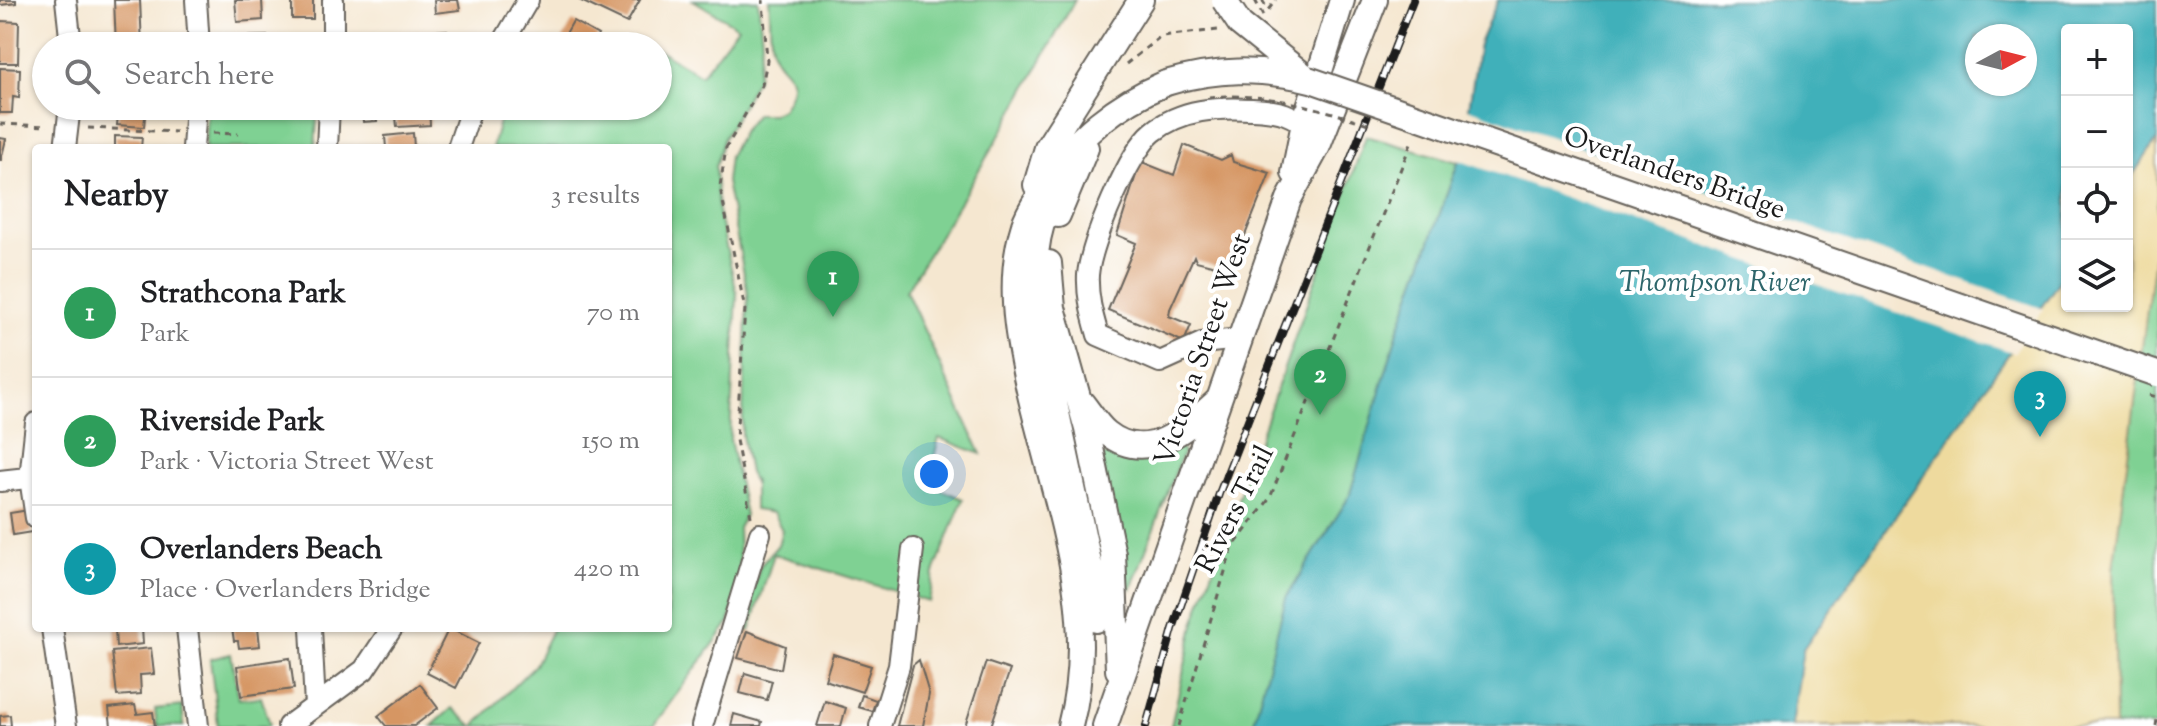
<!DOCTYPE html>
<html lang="en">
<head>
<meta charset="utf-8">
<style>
  :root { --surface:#fff; --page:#f6f6f6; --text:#202124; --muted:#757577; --line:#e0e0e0; --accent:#0b8043 }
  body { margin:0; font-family:"Sorts Mill Goudy",serif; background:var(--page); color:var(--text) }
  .controls { position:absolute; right:24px; top:24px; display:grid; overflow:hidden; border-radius:8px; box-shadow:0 2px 6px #0004 }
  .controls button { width:72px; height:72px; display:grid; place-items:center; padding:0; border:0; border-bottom:2px solid var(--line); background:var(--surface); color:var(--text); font:40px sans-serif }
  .compass { position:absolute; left:1965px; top:24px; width:72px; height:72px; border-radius:50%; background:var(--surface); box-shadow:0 2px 6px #0004; rotate:83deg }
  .you { position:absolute; left:934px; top:474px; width:28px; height:28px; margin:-20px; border:6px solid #fff; border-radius:50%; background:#1a73e8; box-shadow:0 0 0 12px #1a73e833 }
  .badge { display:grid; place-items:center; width:52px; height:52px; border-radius:50%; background:var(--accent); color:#fff; font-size:26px; font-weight:700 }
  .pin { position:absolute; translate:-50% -66px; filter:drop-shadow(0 2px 4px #0008) }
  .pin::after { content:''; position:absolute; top:42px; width:28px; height:24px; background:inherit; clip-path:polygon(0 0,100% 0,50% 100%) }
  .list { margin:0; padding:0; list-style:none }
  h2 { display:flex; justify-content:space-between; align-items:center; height:104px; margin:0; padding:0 32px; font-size:34px }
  h2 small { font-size:26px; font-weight:400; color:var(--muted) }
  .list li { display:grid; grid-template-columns:52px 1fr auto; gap:24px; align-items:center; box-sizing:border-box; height:128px; padding:0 32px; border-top:2px solid var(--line) }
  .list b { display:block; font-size:30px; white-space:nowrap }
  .list p { margin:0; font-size:26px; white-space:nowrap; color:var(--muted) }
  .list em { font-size:26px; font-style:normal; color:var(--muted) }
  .icon { flex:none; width:44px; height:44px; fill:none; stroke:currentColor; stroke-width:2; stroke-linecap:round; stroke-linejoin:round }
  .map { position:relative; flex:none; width:2157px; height:726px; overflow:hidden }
  .search { position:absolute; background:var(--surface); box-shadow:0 2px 6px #0004; left:32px; top:32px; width:640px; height:88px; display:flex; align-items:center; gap:20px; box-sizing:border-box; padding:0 28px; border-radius:44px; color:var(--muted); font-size:30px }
  .panel { position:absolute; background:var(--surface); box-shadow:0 2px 6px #0004; left:32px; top:144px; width:640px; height:488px; border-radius:8px }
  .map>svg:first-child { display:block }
</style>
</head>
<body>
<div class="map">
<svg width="2157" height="726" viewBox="0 0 2157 726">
  <rect width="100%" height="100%" fill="#fff"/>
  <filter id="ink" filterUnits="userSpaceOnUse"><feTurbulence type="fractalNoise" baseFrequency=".0125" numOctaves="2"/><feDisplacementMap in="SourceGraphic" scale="16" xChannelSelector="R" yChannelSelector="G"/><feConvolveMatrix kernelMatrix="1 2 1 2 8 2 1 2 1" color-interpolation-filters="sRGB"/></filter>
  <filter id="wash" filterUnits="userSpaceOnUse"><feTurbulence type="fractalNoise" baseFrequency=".006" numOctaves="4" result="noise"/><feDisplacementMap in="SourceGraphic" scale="32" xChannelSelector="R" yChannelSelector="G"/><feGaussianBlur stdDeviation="1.8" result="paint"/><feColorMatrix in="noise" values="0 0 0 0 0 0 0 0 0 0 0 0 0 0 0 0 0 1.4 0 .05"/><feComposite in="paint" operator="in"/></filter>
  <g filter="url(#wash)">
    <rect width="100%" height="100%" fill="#f5e7d0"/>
    <!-- green -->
    <path fill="#7fd193" stroke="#4e7658" stroke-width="2" d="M693 0H758L762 41 757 78 723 140 715 167 718 212 737 293 730 439 745 515 738 528 740 579 729 623 653 726H474L535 665 553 628H668V148H492L503 106H658V50L701 75 738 27Z
      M769 0H1075L1006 125 906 291 981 454 939 438 927 484 963 499 934 573 929 602 774 554 750 631 742 627 760 566 778 545 782 530 773 513 754 510V482L749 473 742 435 748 294 726 182 729 156 743 130 756 114H772L782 109C807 72 778 73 773 52 769 36 771 17 769 0Z
      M207 106H318L315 148H205Z
      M1366 136 1458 162 1397 334 1349 497 1286 598 1253 726H1171L1195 621Z
      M2157 233V726H2115L2113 569Z
      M1181 447 1183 452 1131 589 1125 586 1100 456 1118 453 1154 457Z
      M231 654 239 699 261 697 270 724 267 726H218L210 659Z
      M182 706 184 726H157L155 709Z
      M452 708 473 726H432Z"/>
    <!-- sand -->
    <path fill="#eeda9e" stroke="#857b5d" stroke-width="2" d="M2157 140V233L2113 569 2115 726H1792L1803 649 2067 270V306H2127V183Z"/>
    <!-- water -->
    <path fill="#40b0ba" stroke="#2e666b" stroke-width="2" fill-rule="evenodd" d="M1498 0H2157V140L2127 183V30H2067V270L1803 649 1792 726H1253L1286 598 1349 497 1397 334 1462 152 1479 44ZM1977 36H2025V84H1977Z"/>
    <!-- pier -->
    <path fill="#f5e7d0" d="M1465 107 2044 309 2014 353 1455 159Z"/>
    <g id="blocks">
      <!-- building -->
      <path fill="#d69664" d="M0 0H16V3L0 5Z
        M114 0H140L142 46H116Z
        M235 0H262L263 20 237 22Z
        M292 0H313V19H292Z
        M434 0H458L460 10 435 13Z
        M579 0H640L627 23Z
        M0 21 19 22 18 63H0Z
        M573 21 598 35 592 46H559Z
        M447 30 448 46H412L411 33Z
        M267 36V46H240V37Z
        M0 68 20 69 19 98 13 97 12 113H0Z
        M119 106H146L144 127 117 125Z
        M362 106H375L377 121 363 122Z
        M395 106H429L430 125 397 127Z
        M413 133 414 148H386L385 136Z
        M115 136 142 137 141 148H115Z
        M0 138 6 139 1 160H0Z
        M1184 145 1221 160 1231 155 1233 162 1270 173 1231 270 1196 261 1194 256 1170 309 1169 316 1191 325 1184 342 1108 310 1136 243 1117 235 1136 175 1142 162 1174 175Z
        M29 510 32 532 13 535 10 513Z
        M115 628H142L143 644 116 647Z
        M232 628H258L260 646 239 648 238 641H234Z
        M449 628 479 643 456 688 427 673Z
        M747 631 785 646 781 669 738 658Z
        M151 648 154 674 140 675 141 694 117 696 112 652Z
        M833 654 871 666 862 692 825 680Z
        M290 658 294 689 241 696 237 666Z
        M919 660 929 694 923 726H897L913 665Z
        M986 662 1010 670 991 726H965Z
        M745 673 772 681 767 700 740 693Z
        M420 684 438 708 414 726H386L378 716Z
        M862 695 876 700 872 711 858 707Z
        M825 701 846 708 841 726H817Z
        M135 705 137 714 153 712 155 726H111L109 708Z
        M734 714 762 722 761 726H731Z
        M10 715 11 726H0V716Z"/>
    </g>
  </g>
  <g filter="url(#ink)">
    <use href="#blocks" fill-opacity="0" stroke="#68635b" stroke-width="2"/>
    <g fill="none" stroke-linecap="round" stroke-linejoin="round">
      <!-- minor casing -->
      <g stroke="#68635b" stroke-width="24">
        <path id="minor" d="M66 0 71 46
          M196 0 199 46
          M333 46V0
          M501 46 528 0
          M65 148 70 106
          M193 148 196 106
          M327 148 329 106
          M458 148 472 106
          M1239 339 1202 343 1160 362 1098 335C1092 314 1087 297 1088 275 1090 245 1129 151 1153 132 1181 109 1218 107 1252 109 1276 110 1297 113 1311 134
          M36 423 30 478 36 518
          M0 481 36 477
          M52 628 66 726
          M187 628 198 726
          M311 628 315 706
          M288 726 364 670 392 628
          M702 726 760 534
          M880 726 899 666 913 549"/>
      </g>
      <!-- major casing -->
      <g stroke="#68635b" stroke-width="28">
        <path id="major" d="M1294 173 1304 123 1342 0
          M1036 185 1047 148 1141 0
          M1054 195C1033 232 1033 274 1036 315L1093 581 1096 620
          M1058 215 1086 148
          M1049 263 1053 308 1087 429 1113 554 1118 670
          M1083 404C1090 413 1098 426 1107 433 1147 465 1186 429 1216 402
          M1070 726C1101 611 1053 498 1028 386 1016 332 1007 279 1024 225 1028 210 1040 196 1048 182 1074 137 1118 103 1166 83
          M1105 726 1289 199 1318 146 1375 0"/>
      </g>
      <!-- path -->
      <path stroke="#68635b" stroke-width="3" stroke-dasharray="6 6" stroke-linecap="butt" d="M1255 0 1263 16
        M1262 0 1268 10 1276 0
        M1126 64 1161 36 1219 30
        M0 124 48 126
        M88 128 176 132
        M213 133 238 134
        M2149 395 2157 397
        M751 517 736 440 745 309 720 187 726 148 762 85 767 61 763 0
        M1179 726 1232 548 1270 498 1413 138
        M2156 726 2157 719"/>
      <!-- minor -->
      <use href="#minor" stroke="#fff" stroke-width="20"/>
      <!-- major -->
      <use href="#major" stroke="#fff" stroke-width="24"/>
      <!-- rail casing -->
      <g stroke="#1c1c1c" stroke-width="8">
        <path id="rail" d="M1146 726 1173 629 1220 491 1413 0"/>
      </g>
      <!-- rail -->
      <use href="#rail" stroke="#fff" stroke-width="5" stroke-dasharray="15" stroke-linecap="butt"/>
      <!-- major-bridge casing -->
      <g stroke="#68635b" stroke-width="28" stroke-linecap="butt">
        <path id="major-bridge" d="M1224 0 1240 24 1302 74
          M1166 83C1217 68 1260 68 1311 80L2157 374"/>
      </g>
      <!-- path-bridge -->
      <path stroke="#68635b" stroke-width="3" stroke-dasharray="6 6" stroke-linecap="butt" d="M1209 97C1266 92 1317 107 1371 125"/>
      <!-- major-bridge -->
      <use href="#major-bridge" stroke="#fff" stroke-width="24"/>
    </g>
  </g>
  <g text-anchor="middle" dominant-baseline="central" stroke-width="8" stroke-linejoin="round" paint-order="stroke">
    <!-- street labels -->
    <g font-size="28" fill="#1c1c1c" stroke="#fff">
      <text transform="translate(1674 174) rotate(19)">Overlanders Bridge</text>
      <text transform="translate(1204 350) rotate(-71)">Victoria Street West</text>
      <text transform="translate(1236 510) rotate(-63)">Rivers Trail</text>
    </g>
    <!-- water labels -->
    <g font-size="30" font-style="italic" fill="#2e666b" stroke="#fff">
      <text x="1715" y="283">Thompson River</text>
    </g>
  </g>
</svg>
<div class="controls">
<button>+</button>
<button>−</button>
<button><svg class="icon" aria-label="locate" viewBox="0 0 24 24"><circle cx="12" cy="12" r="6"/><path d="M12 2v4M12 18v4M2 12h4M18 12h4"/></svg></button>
<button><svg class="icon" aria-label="layers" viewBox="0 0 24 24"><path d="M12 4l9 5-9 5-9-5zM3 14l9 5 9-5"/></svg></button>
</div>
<svg class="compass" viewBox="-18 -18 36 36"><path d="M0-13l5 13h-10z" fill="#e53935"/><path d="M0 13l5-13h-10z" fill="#757577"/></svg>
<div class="you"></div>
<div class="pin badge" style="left:833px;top:317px;background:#2e9e5b">1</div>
<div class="pin badge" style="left:1320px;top:415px;background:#2e9e5b">2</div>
<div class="pin badge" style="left:2040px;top:437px;background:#0f9aa8">3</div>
<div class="search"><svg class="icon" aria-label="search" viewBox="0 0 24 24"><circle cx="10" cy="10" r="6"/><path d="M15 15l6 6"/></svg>Search here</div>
<section class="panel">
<h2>Nearby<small>3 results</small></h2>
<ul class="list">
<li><span class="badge" style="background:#2e9e5b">1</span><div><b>Strathcona Park</b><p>Park</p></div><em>70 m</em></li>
<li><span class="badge" style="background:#2e9e5b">2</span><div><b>Riverside Park</b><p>Park · Victoria Street West</p></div><em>150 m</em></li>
<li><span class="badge" style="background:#0f9aa8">3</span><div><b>Overlanders Beach</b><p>Place · Overlanders Bridge</p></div><em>420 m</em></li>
</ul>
</section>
</div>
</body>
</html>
